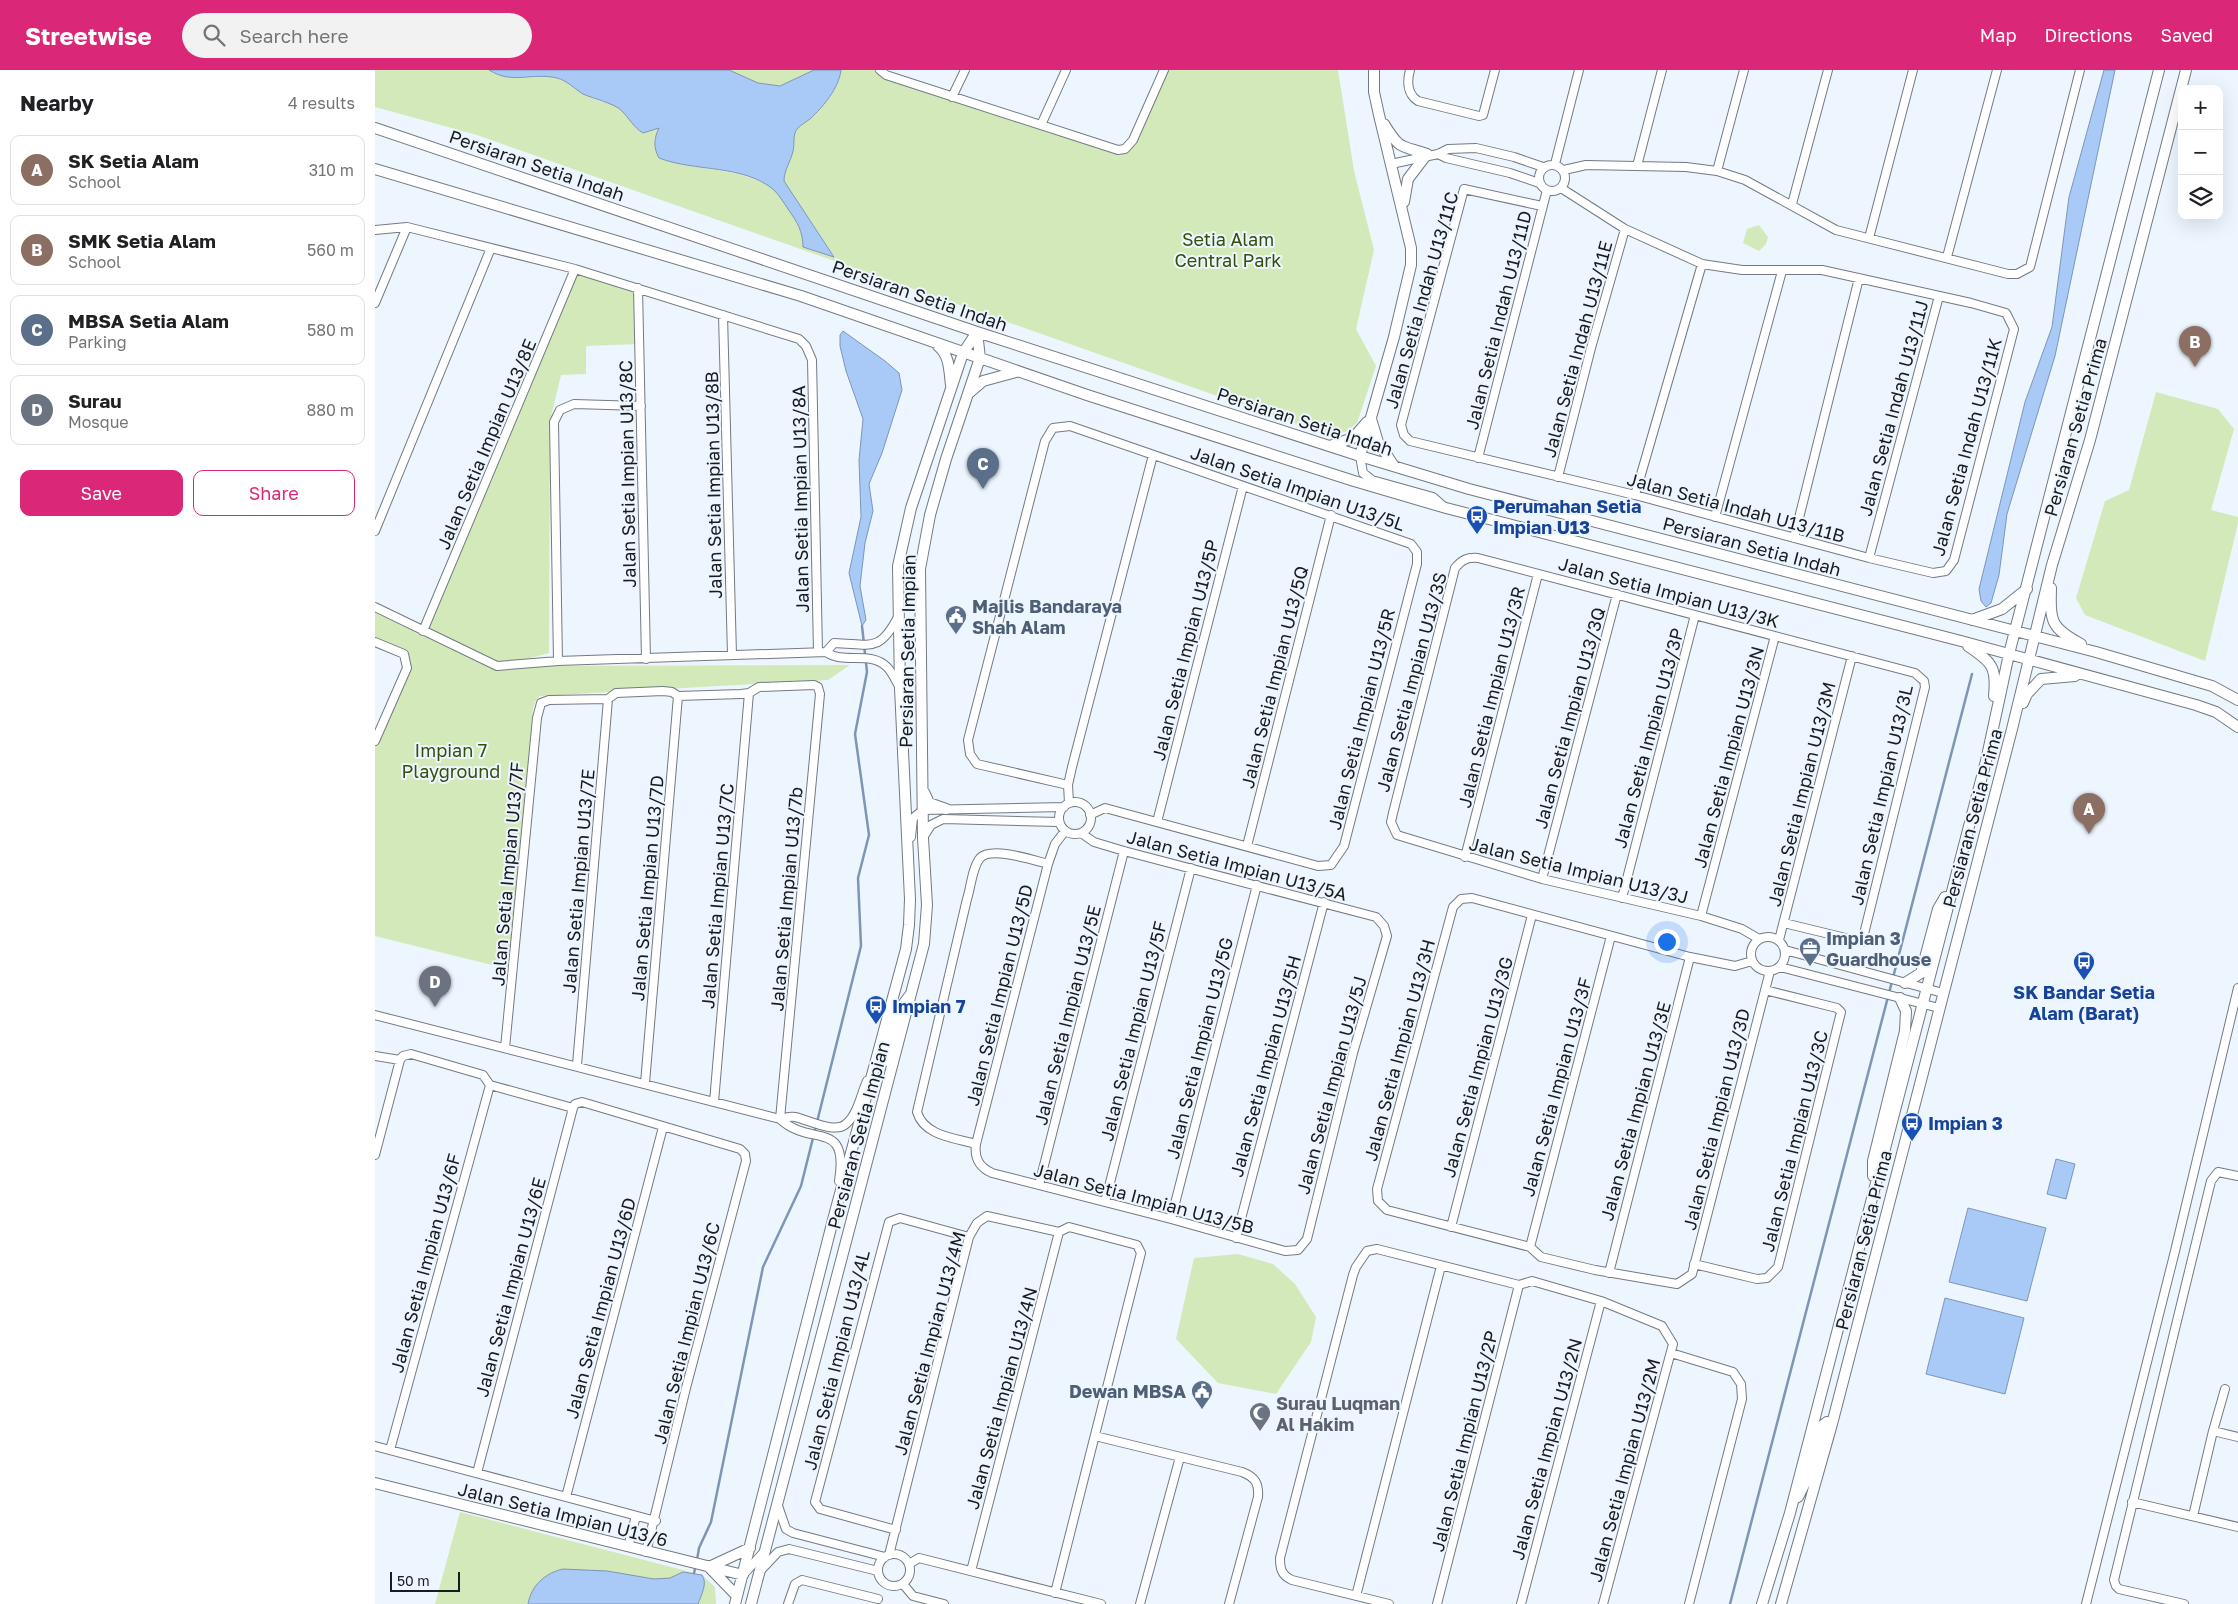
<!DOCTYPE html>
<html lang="en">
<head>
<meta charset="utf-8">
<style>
  :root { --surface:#fff; --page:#f2f2f2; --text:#202124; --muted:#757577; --line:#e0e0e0; --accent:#db2777 }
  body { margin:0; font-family:"Golos Text",sans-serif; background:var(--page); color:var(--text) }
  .controls { position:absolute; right:15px; top:15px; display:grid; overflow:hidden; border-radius:10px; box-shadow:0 5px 20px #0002 }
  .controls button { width:45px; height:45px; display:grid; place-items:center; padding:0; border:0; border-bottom:1px solid var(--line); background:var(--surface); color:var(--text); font:25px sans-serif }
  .scale { position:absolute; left:15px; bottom:12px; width:70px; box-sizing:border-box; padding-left:5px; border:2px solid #191c1f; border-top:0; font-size:14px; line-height:18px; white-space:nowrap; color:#191c1f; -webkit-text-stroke:4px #edf6ff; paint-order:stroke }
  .you { position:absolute; left:1291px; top:871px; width:18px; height:18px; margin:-12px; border:4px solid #fff; border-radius:50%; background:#1a73e8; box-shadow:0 0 0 8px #1a73e833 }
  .badge { display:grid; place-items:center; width:32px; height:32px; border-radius:50%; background:var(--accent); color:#fff; font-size:16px; font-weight:700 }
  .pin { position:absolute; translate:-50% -41px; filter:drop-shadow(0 1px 2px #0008) }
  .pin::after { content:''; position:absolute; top:26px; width:18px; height:15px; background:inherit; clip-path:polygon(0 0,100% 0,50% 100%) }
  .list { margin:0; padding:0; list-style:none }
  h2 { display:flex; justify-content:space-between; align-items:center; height:65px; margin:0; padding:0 20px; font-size:21px }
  h2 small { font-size:16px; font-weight:400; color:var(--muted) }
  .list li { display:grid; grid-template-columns:32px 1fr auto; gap:15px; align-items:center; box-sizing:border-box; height:70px; margin:0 10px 10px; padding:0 10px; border:1px solid var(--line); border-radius:10px }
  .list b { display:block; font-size:19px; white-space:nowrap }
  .list p { margin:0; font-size:16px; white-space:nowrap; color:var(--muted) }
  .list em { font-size:16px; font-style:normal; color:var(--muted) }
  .actions { display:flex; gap:10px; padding:15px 20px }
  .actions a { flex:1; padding:11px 0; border:1px solid var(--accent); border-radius:10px; text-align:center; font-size:18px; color:var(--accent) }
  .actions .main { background:var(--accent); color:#fff }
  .icon { flex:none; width:28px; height:28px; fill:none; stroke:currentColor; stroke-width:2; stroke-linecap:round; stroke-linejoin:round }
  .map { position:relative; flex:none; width:1863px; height:1534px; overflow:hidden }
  header { display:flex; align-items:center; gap:30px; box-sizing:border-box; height:70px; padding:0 25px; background:var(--accent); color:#fff }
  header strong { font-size:24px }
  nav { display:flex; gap:28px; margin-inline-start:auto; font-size:18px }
  .search { width:350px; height:45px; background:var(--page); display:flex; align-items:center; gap:12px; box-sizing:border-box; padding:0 18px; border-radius:28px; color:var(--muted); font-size:19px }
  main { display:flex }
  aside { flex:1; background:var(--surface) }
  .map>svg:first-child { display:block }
</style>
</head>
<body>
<header>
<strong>Streetwise</strong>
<div class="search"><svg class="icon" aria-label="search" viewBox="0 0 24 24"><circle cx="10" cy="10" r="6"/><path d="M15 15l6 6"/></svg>Search here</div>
<nav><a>Map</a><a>Directions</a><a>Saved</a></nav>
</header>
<main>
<aside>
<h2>Nearby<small>4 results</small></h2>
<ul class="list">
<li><span class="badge" style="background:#8d6e63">A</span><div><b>SK Setia Alam</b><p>School</p></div><em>310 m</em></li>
<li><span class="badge" style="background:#8d6e63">B</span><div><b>SMK Setia Alam</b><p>School</p></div><em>560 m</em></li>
<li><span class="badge" style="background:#5c6f8a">C</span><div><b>MBSA Setia Alam</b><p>Parking</p></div><em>580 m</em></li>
<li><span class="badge" style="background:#6b7280">D</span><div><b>Surau</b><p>Mosque</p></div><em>880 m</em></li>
</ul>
<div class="actions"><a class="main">Save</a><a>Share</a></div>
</aside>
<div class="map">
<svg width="1863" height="1534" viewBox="0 0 1863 1534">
  <rect width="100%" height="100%" fill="#edf6ff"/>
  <!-- green -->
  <path fill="#d3e9b9" d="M0 0H114C142 17 162 0 185 9 197 14 207 23 219 29 226 32 237 33 244 38 253 45 257 57 267 63L285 57 279 69 284 88C321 102 365 96 398 119 412 130 418 150 428 164 434 173 449 180 459 186L409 111C409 100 416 91 418 81 420 74 417 64 423 58 428 53 435 48 441 43 452 33 465 15 466 0H503L753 79 790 0H963L979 101 999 180 981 259 1001 296 982 353 972 361 956 366 102 65 0 37Z
    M354 0H439L405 16 383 13Z
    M1384 155 1393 167 1391 174 1384 181 1368 173 1372 159Z
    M200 199 263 218 264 274 211 276V304L186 305 175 351 174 583 125 596 475 595 453 610 165 626 160 632 158 639 133 899 0 866V674L32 598 29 584 0 572V537L48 561Z
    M1781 322 1843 339 1859 359 1836 440 1863 447V453L1830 591 1710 545 1701 528 1730 431 1754 420Z
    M863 1184 898 1194 920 1214 941 1247 936 1272 901 1324 843 1313 801 1269 819 1188Z
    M85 1442 327 1505 340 1517 341 1534H60Z"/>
  <!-- water -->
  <path fill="#a9c9f6" stroke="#7e95b6" d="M114 0H354L383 13 405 16 439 0H466C464 18 448 37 435 49 431 52 426 55 423 58 417 64 420 74 418 81 416 91 409 100 409 111L459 187 428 177C428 161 422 152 413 139 409 133 404 125 399 120 368 94 320 102 284 88 278 77 279 68 284 58L268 63C259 58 254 48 247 41 239 33 219 29 208 24 200 19 191 10 182 8 156 2 138 15 114 0Z
    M1729 0H1740L1680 286 1632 444 1624 505 1616 533 1611 537 1606 531 1604 519 1650 332 1677 257 1694 127Z
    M468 261 510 291 524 303 527 320 507 383 494 414 498 441 490 473 485 516 491 550 487 556 474 503 486 447 484 390 488 349 471 301 465 276V265Z
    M1681 1089 1700 1094 1691 1129 1672 1124Z
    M1593 1138 1671 1158 1652 1231 1574 1212Z
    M1570 1228 1649 1248 1630 1324 1551 1304Z
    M188 1499 232 1501 279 1509 295 1508 308 1502 327 1505C333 1514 326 1525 323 1534H153C156 1516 170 1503 188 1499Z"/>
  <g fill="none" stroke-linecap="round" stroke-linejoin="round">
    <!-- stream -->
    <path stroke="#7e95b6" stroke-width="2.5" d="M322 1490 324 1478 336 1452 388 1197 426 1116 486 876 483 808 494 765 480 664 492 602 487 556
      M319 1503 321 1495
      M1355 1534 1597 604"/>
    <!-- minor casing -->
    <g stroke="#737a82" stroke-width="10">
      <path id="minor" d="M505 0 511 5 743 80 750 79 758 70 789 0
        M1035 0C1032 11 1032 24 1043 31L1104 46 1108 45 1120 0
        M577 27 590 0
        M666 55 691 0
        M1063 84 1071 88 1135 103 1164 113
        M1016 94 1063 84 1073 79 1101 78 1139 87 1168 97
        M1180 94 1204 0
        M1164 108a13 13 0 1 1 26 0a13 13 0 1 1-26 0Z
        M1262 96 1287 0
        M1189 100 1211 95 1311 97 1342 101 1370 110 1461 160 1633 204H1642L1655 197 1705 0
        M1342 101 1369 0
        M1417 134 1453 0
        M1167 136 1089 119 1026 355 1029 365 1035 371 1260 425 1494 488 1558 503 1571 501 1579 490 1639 259 1631 243 1596 233 1447 200H1367L1327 194 1250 159 1186 118
        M0 160 32 157 200 199 424 269 431 276 437 290 443 582
        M1494 168 1538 0
        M1572 187 1622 0
        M263 218 271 589
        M0 233 32 157
        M348 245 357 585
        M985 386 988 403 997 410 1058 427 1068 436
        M1103 388 1172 120
        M1183 407 1216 278 1250 159
        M1260 425 1327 194
        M1340 447 1407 201
        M0 461 116 178
        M1419 468 1484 208
        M1494 488 1564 226
        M0 537 122 596 183 591 451 582C469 595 495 580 512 597 517 602 521 611 525 618
        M48 561 200 199
        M0 572 29 584 32 598 0 671
        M451 582 459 573C496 574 504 583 523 547
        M183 591 179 352 185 340 199 334 266 336
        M693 715 602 694 595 684 593 670 670 371 678 358 695 356 1036 474 1042 482V494L969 776 956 795 943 796 730 738 715 745
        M684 748a16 16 0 1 1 32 0a16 16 0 1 1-32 0Z
        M694 733 693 715 697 697 778 385
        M782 752 868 416
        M690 761 680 774 673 794 601 1074C599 1088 604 1097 617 1103L796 1149 910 1181 923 1180 932 1169 978 983 1012 866 1009 856 1001 847 749 781 719 772 706 763
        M549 766 556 755 568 749 684 752
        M536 767 538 748 548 740 689 737
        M872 776 956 445
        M1090 787 1163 504
        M1167 809 1242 524
        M1247 828 1320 545
        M1326 846 1400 566
        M1376 884a17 17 0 1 1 34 0a17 17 0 1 1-34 0Z
        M1384 869 1367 859 1326 846 1167 809 1022 765 1016 752 1018 743 1080 498C1087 490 1092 487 1103 488L1540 603 1549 611 1550 617 1487 872 1409 853
        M1404 870 1477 586
        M1410 880 1568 923
        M1377 891 1360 896 1315 887 1097 828 1086 829 1078 837 1002 1119 1003 1131 1012 1140 1155 1177 1166 1187 1220 1200 1302 1214 1317 1204 1395 901
        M1405 897 1564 938
        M0 945 405 1049C410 1048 415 1046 420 1047 434 1050 461 1065 472 1053 483 1043 486 1024 492 1011
        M130 978 162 648 166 633 174 630 233 629 241 623 288 621 297 622 303 626 366 624 374 623 384 617 439 615 443 617 445 624 405 1049
        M0 986 25 990 28 986 36 984 108 1005 115 1015 198 1038 200 1034 207 1032 365 1079 370 1084 371 1091 311 1318 271 1482
        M202 995 233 629
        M270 1013 303 626
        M339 1032 374 623
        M405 1049C436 1078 474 1048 464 1111
        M601 1074C580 1068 549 1066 542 1042L592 829C596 817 597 798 605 788 616 776 658 790 673 794
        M0 1085 25 990
        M664 1115 749 781
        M730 1132 816 798
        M796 1149 882 815
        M1076 1157 1157 845
        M861 1168 949 832
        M1155 1177 1236 866
        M1319 1194 1382 1209 1392 1208 1403 1197 1466 942 1462 938 1390 920
        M1234 1203 1315 887
        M1296 1283 1358 1302 1366 1314 1367 1329 1314 1534
        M1838 1361 1850 1319
        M720 1366 867 1402C880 1407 884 1413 883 1427L854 1534
        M0 1376 281 1451
        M15 1380 115 1015
        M102 1403 198 1038
        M191 1427 288 1057
        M1757 1432 1863 1457
        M402 1433 411 1459 418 1463 510 1487
        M1818 1446 1838 1361 1863 1367
        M521 1460 445 1439 440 1432 514 1152 525 1148 594 1167
        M253 1477 261 1446
        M503 1500a16 16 0 1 1 32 0a16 16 0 1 1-32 0Z
        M514 1485 594 1167 602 1153 612 1146 684 1162
        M534 1494 544 1488 726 1534
        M386 1500 403 1482 414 1479 503 1501
        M596 1501 684 1162
        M368 1505 387 1484
        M528 1514 538 1526 569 1534
        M680 1523 766 1183 762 1175 694 1157 684 1162
        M981 1526 1066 1196
        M413 1534 420 1514 427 1510 503 1529
        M765 1534 805 1387
        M1014 1534 917 1510C906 1505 905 1498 905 1488L978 1205 981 1197 992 1181 1002 1179 1144 1215 1157 1211 1226 1231 1287 1256 1298 1274 1228 1534
        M1062 1534 1144 1215
        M1146 1534 1226 1231
        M1711 1534 1800 1181 1863 918
        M1809 1534 1744 1519 1741 1516 1739 1510 1836 1111 1843 1102 1863 1106"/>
    </g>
    <!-- tertiary casing -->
    <g stroke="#737a82" stroke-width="12">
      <path id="tertiary" d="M1009 54C1025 80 1025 75 1052 84L1033 109 1029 132
        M0 58 602 262 985 386 1094 419 1721 582 1837 616 1863 630
        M0 99 426 226 712 325 979 411 1071 438 1586 571 1821 635 1841 642 1863 657
        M563 276C575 286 574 300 576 315
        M594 323 608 311 641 302
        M996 349 1003 372 1019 396
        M955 376 978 368 992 352
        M985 386 1019 267 1036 195V178L1004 45 999 22V0
        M1676 518C1675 552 1676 558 1706 574
        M1597 550 1627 539 1652 519
        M1593 576C1617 592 1622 597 1619 626
        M1648 633 1652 624 1666 609 1700 606
        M549 722 554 733 571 739
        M1530 913 1546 903 1563 839 1570 827
        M503 983 507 992 510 991 524 940 535 925
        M1498 1106V1091L1530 961 1531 941 1525 928
        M0 1413 368 1505
        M1423 1427 1431 1411 1447 1356 1452 1352 1457 1354
        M334 1497 375 1478
        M335 1498 362 1526
        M360 1534 459 1146 531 879 534 855 535 829 525 618 523 496 536 438 588 283 602 262
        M376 1534 549 874 552 835 548 768 545 499 555 445 571 389 605 288 602 262
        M1387 1534 1415 1443 1611 691 1634 584 1784 0
        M1406 1534 1457 1354 1637 659 1677 495 1715 370 1811 0"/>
    </g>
    <!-- minor -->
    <use href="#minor" stroke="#fff" stroke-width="8"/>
    <!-- tertiary -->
    <use href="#tertiary" stroke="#fff" stroke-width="10"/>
  </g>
  <!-- icons -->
  <defs>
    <g id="bus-pin" transform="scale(1.125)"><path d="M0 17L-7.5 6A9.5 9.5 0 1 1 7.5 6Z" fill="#1a4fb4" stroke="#edf6ff"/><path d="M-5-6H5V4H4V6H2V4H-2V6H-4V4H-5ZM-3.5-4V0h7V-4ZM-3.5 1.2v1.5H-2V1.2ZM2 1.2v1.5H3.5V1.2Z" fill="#fff"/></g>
    <g id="civic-pin" transform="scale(1.125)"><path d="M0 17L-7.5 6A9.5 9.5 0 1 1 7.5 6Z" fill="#5c6f8a" stroke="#edf6ff"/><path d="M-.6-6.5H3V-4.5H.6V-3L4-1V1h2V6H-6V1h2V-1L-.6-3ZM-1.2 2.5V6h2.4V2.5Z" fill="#fff"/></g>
    <g id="office-pin" transform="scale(1.125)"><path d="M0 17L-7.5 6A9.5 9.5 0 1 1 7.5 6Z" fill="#5c6f8a" stroke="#edf6ff"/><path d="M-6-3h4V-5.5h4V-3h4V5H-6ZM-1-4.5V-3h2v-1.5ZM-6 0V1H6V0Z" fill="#fff"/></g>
    <g id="mosque-pin" transform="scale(1.125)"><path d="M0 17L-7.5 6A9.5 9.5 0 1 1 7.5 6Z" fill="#6b7280" stroke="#edf6ff"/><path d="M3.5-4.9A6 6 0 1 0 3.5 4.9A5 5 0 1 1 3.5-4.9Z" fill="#fff"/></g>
  </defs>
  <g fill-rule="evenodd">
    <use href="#bus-pin" x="1102" y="446"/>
    <use href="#civic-pin" x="581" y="546"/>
    <use href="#office-pin" x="1435" y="878"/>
    <use href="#bus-pin" x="1709" y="892"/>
    <use href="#bus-pin" x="501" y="936"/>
    <use href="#bus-pin" x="1537" y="1053"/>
    <use href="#civic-pin" x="827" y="1321"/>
    <use href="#mosque-pin" x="885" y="1343"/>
  </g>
  <g text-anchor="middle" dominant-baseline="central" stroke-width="4" stroke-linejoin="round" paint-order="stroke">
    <!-- street labels -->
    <g font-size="18" fill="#191c1f" stroke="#edf6ff">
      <text transform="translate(162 95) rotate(19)">Persiaran Setia Indah</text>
      <text transform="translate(545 225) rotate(19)">Persiaran Setia Indah</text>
      <text transform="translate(1046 230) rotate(-74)">Jalan Setia Indah U13/11C</text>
      <text transform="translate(1123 250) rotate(-76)">Jalan Setia Indah U13/11D</text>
      <text transform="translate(1202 279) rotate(-75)">Jalan Setia Indah U13/11E</text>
      <text transform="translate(1518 338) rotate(-75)">Jalan Setia Indah U13/11J</text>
      <text transform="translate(930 351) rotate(18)">Persiaran Setia Indah</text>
      <text transform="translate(1700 357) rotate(-74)">Persiaran Setia Prima</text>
      <text transform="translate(111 374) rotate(-67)">Jalan Setia Impian U13/8E</text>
      <text transform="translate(1591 377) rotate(-75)">Jalan Setia Indah U13/11K</text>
      <text transform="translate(252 404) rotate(-91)">Jalan Setia Impian U13/8C</text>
      <text transform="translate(338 415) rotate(-91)">Jalan Setia Impian U13/8B</text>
      <text transform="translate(923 418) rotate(19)">Jalan Setia Impian U13/5L</text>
      <text transform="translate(425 429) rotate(-91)">Jalan Setia Impian U13/8A</text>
      <text transform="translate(1361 437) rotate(15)">Jalan Setia Indah U13/11B</text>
      <text transform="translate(1377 476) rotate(15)">Persiaran Setia Indah</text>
      <text transform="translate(1294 522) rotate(15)">Jalan Setia Impian U13/3K</text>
      <text transform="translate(810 580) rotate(-76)">Jalan Setia Impian U13/5P</text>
      <text transform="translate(532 581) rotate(-89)">Persiaran Setia Impian</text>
      <text transform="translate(899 607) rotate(-76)">Jalan Setia Impian U13/5Q</text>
      <text transform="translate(1036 612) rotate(-75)">Jalan Setia Impian U13/3S</text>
      <text transform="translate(1116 627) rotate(-76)">Jalan Setia Impian U13/3R</text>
      <text transform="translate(1194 648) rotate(-75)">Jalan Setia Impian U13/3Q</text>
      <text transform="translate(986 649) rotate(-76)">Jalan Setia Impian U13/5R</text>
      <text transform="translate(1273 668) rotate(-75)">Jalan Setia Impian U13/3P</text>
      <text transform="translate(1353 687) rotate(-75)">Jalan Setia Impian U13/3N</text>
      <text transform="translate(1426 724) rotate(-76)">Jalan Setia Impian U13/3M</text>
      <text transform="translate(1506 725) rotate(-77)">Jalan Setia Impian U13/3L</text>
      <text transform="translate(1597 748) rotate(-75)">Persiaran Setia Prima</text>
      <text transform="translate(862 795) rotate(15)">Jalan Setia Impian U13/5A</text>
      <text transform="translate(1204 800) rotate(14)">Jalan Setia Impian U13/3J</text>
      <text transform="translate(132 804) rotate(-85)">Jalan Setia Impian U13/7F</text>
      <text transform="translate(203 811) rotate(-85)">Jalan Setia Impian U13/7E</text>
      <text transform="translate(272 818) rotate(-85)">Jalan Setia Impian U13/7D</text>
      <text transform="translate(342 826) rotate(-85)">Jalan Setia Impian U13/7C</text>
      <text transform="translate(411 829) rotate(-85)">Jalan Setia Impian U13/7b</text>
      <text transform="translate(624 925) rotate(-76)">Jalan Setia Impian U13/5D</text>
      <text transform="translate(692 945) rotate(-76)">Jalan Setia Impian U13/5E</text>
      <text transform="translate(758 961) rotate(-76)">Jalan Setia Impian U13/5F</text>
      <text transform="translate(824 978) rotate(-76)">Jalan Setia Impian U13/5G</text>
      <text transform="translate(1024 980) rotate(-75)">Jalan Setia Impian U13/3H</text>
      <text transform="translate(890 996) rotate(-75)">Jalan Setia Impian U13/5H</text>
      <text transform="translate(1102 997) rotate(-75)">Jalan Setia Impian U13/3G</text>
      <text transform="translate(956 1015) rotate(-75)">Jalan Setia Impian U13/5J</text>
      <text transform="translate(1181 1017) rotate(-75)">Jalan Setia Impian U13/3F</text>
      <text transform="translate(1260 1041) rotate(-75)">Jalan Setia Impian U13/3E</text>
      <text transform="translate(1341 1049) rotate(-76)">Jalan Setia Impian U13/3D</text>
      <text transform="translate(483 1065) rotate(-75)">Persiaran Setia Impian</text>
      <text transform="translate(1419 1071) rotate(-76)">Jalan Setia Impian U13/3C</text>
      <text transform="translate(769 1128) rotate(15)">Jalan Setia Impian U13/5B</text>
      <text transform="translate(1488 1170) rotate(-76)">Persiaran Setia Prima</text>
      <text transform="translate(50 1193) rotate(-75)">Jalan Setia Impian U13/6F</text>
      <text transform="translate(135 1217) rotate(-75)">Jalan Setia Impian U13/6E</text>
      <text transform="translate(225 1238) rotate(-75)">Jalan Setia Impian U13/6D</text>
      <text transform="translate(311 1263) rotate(-76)">Jalan Setia Impian U13/6C</text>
      <text transform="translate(554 1273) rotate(-75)">Jalan Setia Impian U13/4M</text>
      <text transform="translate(461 1290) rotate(-76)">Jalan Setia Impian U13/4L</text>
      <text transform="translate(626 1328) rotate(-75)">Jalan Setia Impian U13/4N</text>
      <text transform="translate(1089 1371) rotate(-76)">Jalan Setia Impian U13/2P</text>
      <text transform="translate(1171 1379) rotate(-75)">Jalan Setia Impian U13/2N</text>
      <text transform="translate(1249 1400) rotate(-75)">Jalan Setia Impian U13/2M</text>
      <text transform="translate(188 1444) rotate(14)">Jalan Setia Impian U13/6</text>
    </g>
    <!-- park labels -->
    <g font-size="18" fill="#364e08" stroke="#edf6ff">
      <text x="853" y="169">Setia Alam<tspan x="853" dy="21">Central Park</tspan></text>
      <text x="76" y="680">Impian 7<tspan x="76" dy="21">Playground</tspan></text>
    </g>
    <!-- transit labels -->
    <g font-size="18" font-weight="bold" fill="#164399" stroke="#edf6ff" text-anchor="start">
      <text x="1118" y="436">Perumahan Setia<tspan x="1118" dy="21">Impian U13</tspan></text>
      <text x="1709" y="922" text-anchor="middle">SK Bandar Setia<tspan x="1709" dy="21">Alam (Barat)</tspan></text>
      <text x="517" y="936">Impian 7</text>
      <text x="1553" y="1053">Impian 3</text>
    </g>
    <!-- service labels -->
    <g font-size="18" font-weight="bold" fill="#4e5e75" stroke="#edf6ff" text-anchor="start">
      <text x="597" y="536">Majlis Bandaraya<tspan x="597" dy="21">Shah Alam</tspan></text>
      <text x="1451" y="868">Impian 3<tspan x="1451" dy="21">Guardhouse</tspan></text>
      <text x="811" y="1321" text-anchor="end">Dewan MBSA</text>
    </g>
    <!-- worship labels -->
    <g font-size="18" font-weight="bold" fill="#5b616d" stroke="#edf6ff" text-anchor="start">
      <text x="901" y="1333">Surau Luqman<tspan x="901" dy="21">Al Hakim</tspan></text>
    </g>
  </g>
</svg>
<div class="controls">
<button>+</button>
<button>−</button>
<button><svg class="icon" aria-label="layers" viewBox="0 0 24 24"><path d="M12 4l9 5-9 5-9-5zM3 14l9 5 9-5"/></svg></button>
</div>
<div class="scale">50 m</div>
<div class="you"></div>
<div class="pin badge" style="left:1714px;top:764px;background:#8d6e63">A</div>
<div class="pin badge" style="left:1820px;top:297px;background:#8d6e63">B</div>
<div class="pin badge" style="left:608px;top:419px;background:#5c6f8a">C</div>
<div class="pin badge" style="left:60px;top:937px;background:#6b7280">D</div>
</div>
</main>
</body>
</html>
